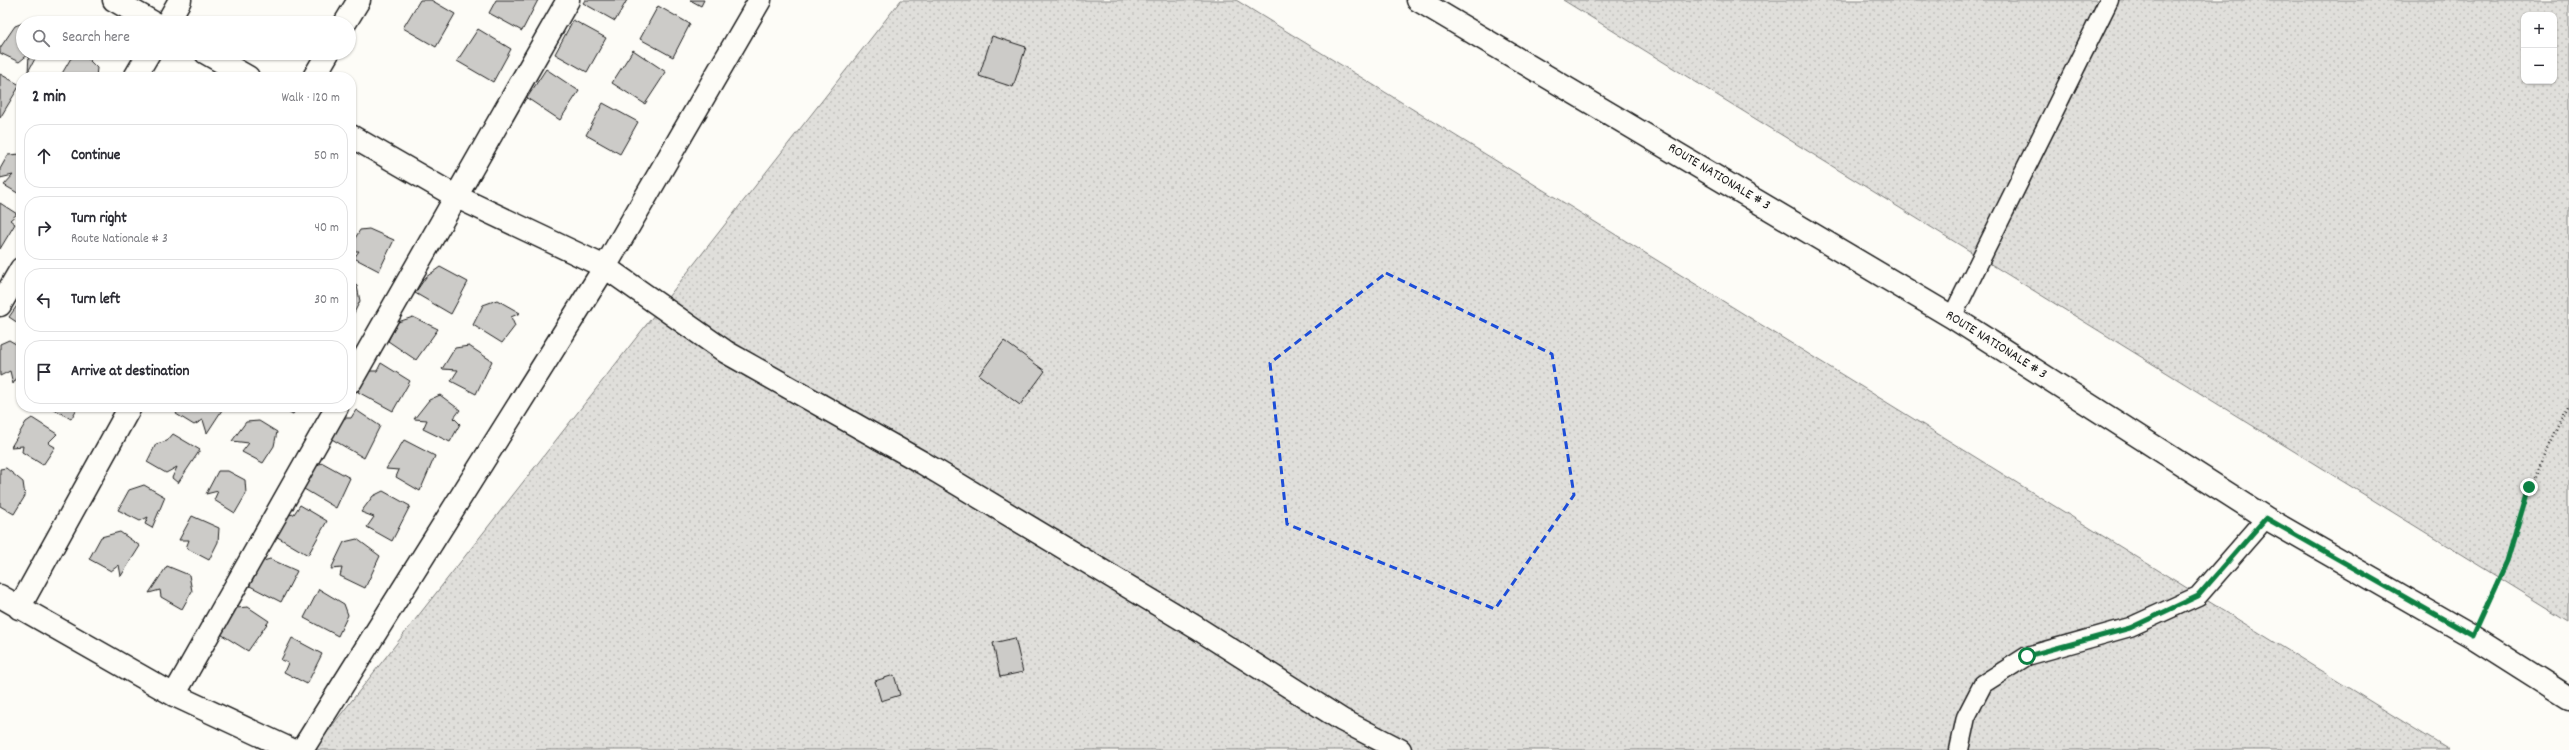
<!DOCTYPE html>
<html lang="en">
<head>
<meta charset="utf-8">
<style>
  :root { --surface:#fff; --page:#f7f7f7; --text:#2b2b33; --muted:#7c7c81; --line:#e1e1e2 }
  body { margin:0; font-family:Dekko,sans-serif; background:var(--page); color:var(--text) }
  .controls { position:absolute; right:12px; top:12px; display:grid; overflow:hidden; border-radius:8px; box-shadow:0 1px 3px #0004 }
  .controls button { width:36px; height:36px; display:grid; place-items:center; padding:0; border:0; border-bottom:1px solid var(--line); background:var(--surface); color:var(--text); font:20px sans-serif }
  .stop { position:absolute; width:12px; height:12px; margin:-9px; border:3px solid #0b8043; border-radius:50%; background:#fff }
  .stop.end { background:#0b8043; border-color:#fff; box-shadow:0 1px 4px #0008 }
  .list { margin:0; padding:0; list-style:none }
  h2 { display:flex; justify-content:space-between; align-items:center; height:52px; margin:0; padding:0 16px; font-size:17px }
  h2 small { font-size:13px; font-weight:400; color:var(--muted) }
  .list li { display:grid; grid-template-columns:26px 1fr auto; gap:12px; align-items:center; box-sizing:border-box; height:64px; margin:0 8px 8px; padding:0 8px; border:1px solid var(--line); border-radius:16px }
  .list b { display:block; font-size:15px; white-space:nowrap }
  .list p { margin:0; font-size:13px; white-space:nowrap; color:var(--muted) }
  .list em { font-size:13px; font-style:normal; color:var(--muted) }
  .icon { flex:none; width:22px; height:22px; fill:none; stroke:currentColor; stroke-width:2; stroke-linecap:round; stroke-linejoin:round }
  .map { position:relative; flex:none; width:2569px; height:750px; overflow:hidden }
  .search { position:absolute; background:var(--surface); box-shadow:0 1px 3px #0004; left:16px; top:16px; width:340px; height:44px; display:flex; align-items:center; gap:10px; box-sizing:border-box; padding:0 14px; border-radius:22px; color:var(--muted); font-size:15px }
  .panel { position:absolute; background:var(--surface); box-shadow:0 1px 3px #0004; left:16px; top:72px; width:340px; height:340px; border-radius:16px }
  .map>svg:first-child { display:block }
</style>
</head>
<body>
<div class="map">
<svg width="2569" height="750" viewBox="0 0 2569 750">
  <defs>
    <pattern id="grass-dots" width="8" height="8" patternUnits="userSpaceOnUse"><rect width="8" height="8" fill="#e0dfdb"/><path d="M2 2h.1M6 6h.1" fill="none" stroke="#c0bfbb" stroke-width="1.8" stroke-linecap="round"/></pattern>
  </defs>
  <rect width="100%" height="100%" fill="#fdfcf7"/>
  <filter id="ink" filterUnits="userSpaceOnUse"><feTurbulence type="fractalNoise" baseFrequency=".025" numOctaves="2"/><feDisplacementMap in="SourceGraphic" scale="8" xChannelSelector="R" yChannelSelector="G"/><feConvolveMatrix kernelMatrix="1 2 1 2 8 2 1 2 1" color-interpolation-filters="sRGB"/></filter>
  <g filter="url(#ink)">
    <!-- grass -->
    <path fill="url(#grass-dots)" stroke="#7e7e7c" fill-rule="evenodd" d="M901 0H1236L2449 750H313Z
      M1563 0H2569V621ZM2524 15H2554V81H2524Z"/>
    <!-- building -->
    <path fill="#cccbc8" stroke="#1c1c1c" d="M420 0H431L455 14 436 47 403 28Z
      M496 0H538L522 31 489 13Z
      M585 0H627L615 21 583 3Z
      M690 0H704L701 6Z
      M658 6 690 24 673 57 640 39Z
      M573 20 606 38 587 72 555 54Z
      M23 23V53H38L28 72 29 54 19 62 0 53V48L15 26Z
      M478 29 511 49 493 82 457 61Z
      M992 36 1026 47 1013 87 979 76Z
      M633 50 666 72 645 104 612 83Z
      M84 55 97 68 96 77H60L71 58Z
      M546 69 579 91 560 120 527 98Z
      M0 74 20 85 0 118Z
      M603 103 638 122 620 154 586 135Z
      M21 154V195L4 185 13 175 0 178V169L8 155Z
      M0 203 17 214 10 220 15 224 0 249Z
      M369 229 394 240 379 271 354 258 359 251H351V245L360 230Z
      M440 267 468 282 451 314 415 293 426 277Z
      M351 282 357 286 360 301 351 319Z
      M21 300V325L9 317Z
      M497 300 520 313 511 317 515 326 502 343 473 325 483 305Z
      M413 317 438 329 416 360 388 341 398 322Z
      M9 340 21 347V371L13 384 10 371 0 376V344Z
      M1004 341 1045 371 1020 405 979 375Z
      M469 346 492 361 476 394 451 381 458 370 442 369 455 348Z
      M381 363 410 381 393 411 358 392 367 371H377Z
      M440 395 460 410 454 418 460 424 450 442 423 429 427 420 414 419 429 400Z
      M50 407H78L71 419Z
      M180 407H224L207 433 203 420 194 425 176 414Z
      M280 407H297L293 414Z
      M356 410 380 426 364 458 330 438 339 418H351Z
      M32 418 57 434 48 443 55 447 43 465 22 452 23 446 11 447 26 422Z
      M259 421 277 432 274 446 263 463 242 452 249 443 232 441 246 422Z
      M173 434 200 450 178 483 172 478 177 467 166 473 147 462 156 444 167 441Z
      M404 440 435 456 420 491 396 477 399 470 386 469Z
      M323 463 350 478 336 508 299 486 308 467Z
      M6 468 23 482 25 496 14 514 0 506V469Z
      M218 471H228L245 480 246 494 235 513 214 500 218 491 206 494Z
      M144 485 165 497 152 528 145 524 148 517 140 521 118 510 129 490Z
      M383 491 410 506 392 541 367 527 374 517 361 512 373 496Z
      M300 505 327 521 308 555 274 535 283 516 294 514Z
      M192 516 219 528 218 542 209 560 186 548 189 540H179Z
      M120 532 140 546 121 576 119 565 111 571 89 559 101 537Z
      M357 539 380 556 365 588 340 576 342 568 331 569 344 542Z
      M270 559 297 571 281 602 246 584 257 563Z
      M167 566 189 575 192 591 182 609 161 597 160 590 149 593Z
      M319 589 344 604 348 615 338 636 304 618Z
      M248 607 269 621 248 651 219 633 227 613 236 608Z
      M292 638 322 654 307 684 284 672 288 663 281 660Z
      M1015 638 1023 672 1000 677 993 643Z
      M894 675 900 695 881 701 875 681Z"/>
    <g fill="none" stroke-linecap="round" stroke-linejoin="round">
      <!-- service casing -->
      <g stroke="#1c1c1c" stroke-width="21">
        <path id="service" d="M1952 317 2109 0
          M1959 750 1966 717 1983 684 2027 656 2130 627 2198 596 2266 518"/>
      </g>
      <!-- minor casing -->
      <g stroke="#1c1c1c" stroke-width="25">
        <path id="minor" d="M114 0 154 23
          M167 23 180 0
          M345 23 359 0
          M206 53 248 77
          M135 77 149 53
          M314 77 328 53
          M351 136 455 196 605 267 726 352 923 463 1197 628 1342 720 1400 750
          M0 305 21 269
          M351 381 568 0
          M0 596 174 695 292 750
          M19 608 130 407
          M174 695 337 407
          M302 750 605 267 760 0"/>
      </g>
      <!-- primary casing -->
      <g stroke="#1c1c1c" stroke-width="25">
        <path id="primary" d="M1418 0 1952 317 2266 518 2473 637 2569 698"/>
      </g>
      <!-- path -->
      <path stroke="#1c1c1c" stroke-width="2.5" stroke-dasharray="1 3" stroke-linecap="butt" d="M2485 608 2507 561 2529 487 2569 406"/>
      <!-- service -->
      <use href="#service" stroke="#fdfcf7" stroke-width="18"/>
      <!-- minor -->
      <use href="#minor" stroke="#fdfcf7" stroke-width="22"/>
      <!-- primary -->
      <use href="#primary" stroke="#fdfcf7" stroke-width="22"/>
    </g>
  </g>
  <g fill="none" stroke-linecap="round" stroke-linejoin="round" filter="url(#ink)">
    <!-- route -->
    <path stroke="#0b8043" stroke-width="5" d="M2027 656 2130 628 2198 596 2266 518 2473 636 2507 561 2529 487"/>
  </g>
  <!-- marked area -->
  <path fill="none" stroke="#1d4ed8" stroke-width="3" stroke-dasharray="8 5" stroke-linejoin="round" d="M1386 273 1552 354 1574 495 1495 609 1287 524 1270 363Z"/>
  <g text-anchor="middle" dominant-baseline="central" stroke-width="3" stroke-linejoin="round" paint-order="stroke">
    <!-- street labels -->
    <g font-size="14" fill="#1c1c1c" stroke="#fdfcf7">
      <text transform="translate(1719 177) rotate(31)">ROUTE NATIONALE # 3</text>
      <text transform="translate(1996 345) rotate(32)">ROUTE NATIONALE # 3</text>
    </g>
  </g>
</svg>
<div class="controls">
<button>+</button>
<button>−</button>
</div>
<div class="stop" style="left:2027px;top:656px"></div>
<div class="stop end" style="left:2529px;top:487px"></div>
<div class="search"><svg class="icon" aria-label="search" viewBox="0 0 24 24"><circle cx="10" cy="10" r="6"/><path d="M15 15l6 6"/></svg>Search here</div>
<section class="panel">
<h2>2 min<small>Walk · 120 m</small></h2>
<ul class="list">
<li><svg class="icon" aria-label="ahead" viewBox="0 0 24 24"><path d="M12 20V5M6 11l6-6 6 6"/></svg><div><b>Continue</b></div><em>50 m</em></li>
<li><svg class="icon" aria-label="right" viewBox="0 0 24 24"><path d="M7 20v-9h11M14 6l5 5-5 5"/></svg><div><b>Turn right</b><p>Route Nationale # 3</p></div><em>40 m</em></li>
<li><svg class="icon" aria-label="left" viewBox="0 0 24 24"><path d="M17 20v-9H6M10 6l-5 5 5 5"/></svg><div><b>Turn left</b></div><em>30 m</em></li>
<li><svg class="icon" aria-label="arrive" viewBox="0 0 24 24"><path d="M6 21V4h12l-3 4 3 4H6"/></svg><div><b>Arrive at destination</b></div></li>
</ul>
</section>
</div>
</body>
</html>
